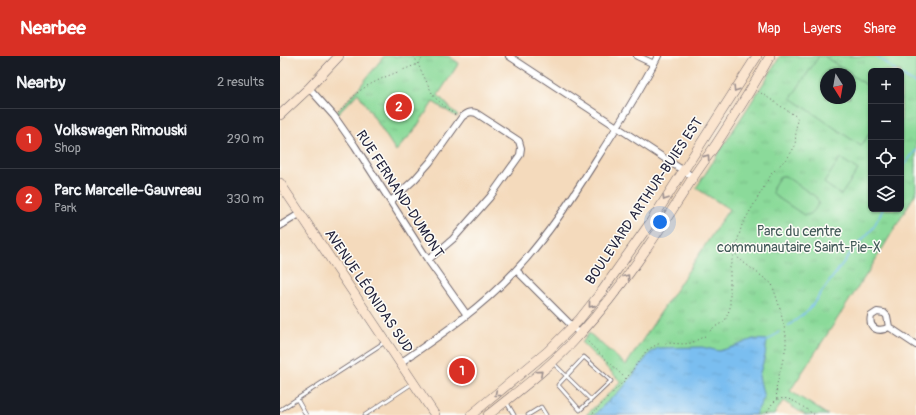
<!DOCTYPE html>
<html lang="en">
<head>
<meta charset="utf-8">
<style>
  :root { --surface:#171b24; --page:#20242c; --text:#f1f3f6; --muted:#9ea1a6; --line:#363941; --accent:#d93025 }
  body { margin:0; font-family:Pangolin,sans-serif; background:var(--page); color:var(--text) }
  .controls { position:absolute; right:12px; top:12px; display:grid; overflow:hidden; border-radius:6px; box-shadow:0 1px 3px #0004 }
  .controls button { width:36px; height:36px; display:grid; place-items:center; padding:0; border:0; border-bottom:1px solid var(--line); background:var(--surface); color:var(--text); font:20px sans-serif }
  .compass { position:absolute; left:540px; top:12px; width:36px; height:36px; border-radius:50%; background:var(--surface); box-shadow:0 1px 3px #0004; rotate:169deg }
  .you { position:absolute; left:380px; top:166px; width:14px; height:14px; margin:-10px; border:3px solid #fff; border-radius:50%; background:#1a73e8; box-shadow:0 0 0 6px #1a73e833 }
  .badge { display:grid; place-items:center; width:26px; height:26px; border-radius:50%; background:var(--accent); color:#fff; font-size:13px; font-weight:700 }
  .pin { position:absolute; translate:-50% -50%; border:2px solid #fff; box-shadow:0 1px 4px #0006 }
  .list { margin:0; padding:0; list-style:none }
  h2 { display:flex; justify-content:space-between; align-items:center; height:52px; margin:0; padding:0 16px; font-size:17px }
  h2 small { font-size:13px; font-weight:400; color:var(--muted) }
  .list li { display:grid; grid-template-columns:26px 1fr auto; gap:12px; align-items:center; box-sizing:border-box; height:60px; padding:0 16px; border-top:1px solid var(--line) }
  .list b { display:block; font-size:15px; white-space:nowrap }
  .list p { margin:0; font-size:13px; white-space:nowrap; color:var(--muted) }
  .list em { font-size:13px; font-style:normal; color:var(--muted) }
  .icon { flex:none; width:22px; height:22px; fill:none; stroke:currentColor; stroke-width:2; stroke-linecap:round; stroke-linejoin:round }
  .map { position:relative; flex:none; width:636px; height:359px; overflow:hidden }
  header { display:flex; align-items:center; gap:24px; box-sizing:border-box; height:56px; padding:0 20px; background:var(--accent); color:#fff }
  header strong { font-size:19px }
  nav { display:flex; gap:22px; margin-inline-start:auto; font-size:14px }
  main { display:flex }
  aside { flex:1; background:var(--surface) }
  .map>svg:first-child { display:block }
</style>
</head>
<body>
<header>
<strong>Nearbee</strong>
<nav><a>Map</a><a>Layers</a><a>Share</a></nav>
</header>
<main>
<aside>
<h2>Nearby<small>2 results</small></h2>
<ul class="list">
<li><span class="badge">1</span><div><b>Volkswagen Rimouski</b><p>Shop</p></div><em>290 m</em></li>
<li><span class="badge">2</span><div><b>Parc Marcelle-Gauvreau</b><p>Park</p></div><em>330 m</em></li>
</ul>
</aside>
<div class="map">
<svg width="636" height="359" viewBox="0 0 636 359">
  <defs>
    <pattern id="grass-tufts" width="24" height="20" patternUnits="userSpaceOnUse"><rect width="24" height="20" fill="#8bda9a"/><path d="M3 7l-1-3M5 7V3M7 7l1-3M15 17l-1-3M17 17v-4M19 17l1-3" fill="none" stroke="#78bb86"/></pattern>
    <pattern id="water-ripples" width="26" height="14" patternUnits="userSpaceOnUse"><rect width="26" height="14" fill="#7abef0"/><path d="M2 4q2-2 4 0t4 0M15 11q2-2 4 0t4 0" fill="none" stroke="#69a3cf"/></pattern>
  </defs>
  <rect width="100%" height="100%" fill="#fdfcf7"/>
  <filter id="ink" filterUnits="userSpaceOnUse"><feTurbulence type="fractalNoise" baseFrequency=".025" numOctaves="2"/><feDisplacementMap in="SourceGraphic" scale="8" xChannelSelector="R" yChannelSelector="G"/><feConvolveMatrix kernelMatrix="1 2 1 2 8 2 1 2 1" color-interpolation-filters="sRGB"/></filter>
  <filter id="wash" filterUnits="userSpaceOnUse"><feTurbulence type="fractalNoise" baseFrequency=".012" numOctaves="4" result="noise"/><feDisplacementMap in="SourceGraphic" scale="16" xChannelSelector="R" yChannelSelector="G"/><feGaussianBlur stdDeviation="0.9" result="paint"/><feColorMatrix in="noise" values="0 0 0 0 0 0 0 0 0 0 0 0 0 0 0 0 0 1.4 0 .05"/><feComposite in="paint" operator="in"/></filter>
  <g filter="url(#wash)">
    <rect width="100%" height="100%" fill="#f4dabc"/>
    <!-- grass -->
    <path fill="url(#grass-tufts)" stroke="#567e6a" fill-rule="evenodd" d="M104 0H168L179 7 158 39 178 60 177 61 153 46 134 75 116 95 78 37 58 58 57 56 78 33Z
      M500 0H636V137L590 213 510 335 548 359H525L503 345 494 359H306L341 326 302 287 309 277 346 309 449 153 416 132 492 14ZM591 15H621V153H591ZM546 18H570V42H546Z"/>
    <!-- pitch -->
    <path fill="#8bda9a" stroke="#567e6a" d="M539 0H544L570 18H546V42H570V18L591 32V75L581 90 511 42Z
      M560 102 578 114 561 139 544 127Z
      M501 120H505L536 141 539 147C534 154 532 160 524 159L494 139C490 132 496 126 501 120Z"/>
    <!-- water -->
    <path fill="url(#water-ripples)" stroke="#4e7096" d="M473 283 487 284 485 300 479 320 484 342 475 359H314L324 349 343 332 370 297 378 292 422 291 439 295 456 290Z"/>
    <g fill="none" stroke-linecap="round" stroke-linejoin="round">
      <!-- stream -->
      <path stroke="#7abef0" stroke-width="1.5" d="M596 0 616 15
        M621 19 636 28
        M621 116 625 108 636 94
        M508 270 528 255 568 200 593 172 603 153
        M486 286 499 276"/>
    </g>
  </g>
  <g filter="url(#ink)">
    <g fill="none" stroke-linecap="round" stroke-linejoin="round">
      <!-- lane casing -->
      <g stroke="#6c6268" stroke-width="4.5">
        <path id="lane" d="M273 307 311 344 331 325 304 301 278 329 300 354 311 344
          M17 343 26 359
          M227 347 234 359
          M0 354 105 286
          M85 359 133 327
          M248 359 261 351 266 359"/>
      </g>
      <!-- street casing -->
      <g stroke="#6c6268" stroke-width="8">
        <path id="street" d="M229 0 413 121
          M357 0 374 8
          M29 32 54 60 75 90 148 204 187 259
          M111 145 135 123 150 106 182 61C187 57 190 55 196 57L239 85 241 92 240 99 210 141 173 183 148 204
          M0 170 21 157
          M236 214 300 278
          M609 271C599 277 588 273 591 260L597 256 604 257 607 260 609 271 636 289
          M120 307C161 279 202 251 236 214 267 181 292 142 316 104 338 70 359 36 378 0"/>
      </g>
      <!-- secondary casing -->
      <g stroke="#6c6268" stroke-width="10">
        <path id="secondary" d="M0 59 29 32 59 0
          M0 127 155 359
          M191 359 268 295 299 264 322 235 370 167 477 0
          M208 359C240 334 274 308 301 277 344 230 378 176 412 123 419 112 427 101 435 90 454 61 473 31 490 0"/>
      </g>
      <!-- path -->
      <path stroke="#6c6268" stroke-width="1" stroke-dasharray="1 3" stroke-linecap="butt" d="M134 0 154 41 175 59
        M0 5 5 0
        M58 57 78 36 87 30 105 21 138 8 144 0
        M454 195 459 203 492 228 499 249 506 279V291L496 332 497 344
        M305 283 346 323 311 359
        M346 323 367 294 378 288 388 287 404 288 411 287 425 280 433 272 445 265 450 252V211L462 169 492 117 509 100 515 90 517 61 478 35
        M485 359C488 355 490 351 492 348 505 333 523 352 535 359"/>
      <!-- lane -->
      <use href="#lane" stroke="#fff" stroke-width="3"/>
      <!-- street -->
      <use href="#street" stroke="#fff" stroke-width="6"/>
      <!-- secondary -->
      <use href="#secondary" stroke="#fbe5cf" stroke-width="9"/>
    </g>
    <!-- one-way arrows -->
    <defs><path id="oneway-chevron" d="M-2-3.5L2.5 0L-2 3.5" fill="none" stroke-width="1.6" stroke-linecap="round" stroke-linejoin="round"/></defs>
    <g stroke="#998d8c">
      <use href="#oneway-chevron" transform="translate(456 33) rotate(123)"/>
      <use href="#oneway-chevron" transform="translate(427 101) rotate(-55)"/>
      <use href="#oneway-chevron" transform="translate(385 142) rotate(122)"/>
      <use href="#oneway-chevron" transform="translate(347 221) rotate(-54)"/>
      <use href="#oneway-chevron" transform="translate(311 249) rotate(129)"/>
      <use href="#oneway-chevron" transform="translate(260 317) rotate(-42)"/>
      <use href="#oneway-chevron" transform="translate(217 338) rotate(141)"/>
    </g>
  </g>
  <g text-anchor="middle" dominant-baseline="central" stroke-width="3" stroke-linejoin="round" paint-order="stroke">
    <!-- street labels -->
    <g font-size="14" fill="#22223b" stroke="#fdfcf7">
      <text transform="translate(120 138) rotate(57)">RUE FERNAND-DUMONT</text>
      <text transform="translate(364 145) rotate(-56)">BOULEVARD ARTHUR-BUIES EST</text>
      <text transform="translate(89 235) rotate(56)">AVENUE LÉONIDAS SUD</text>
    </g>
    <!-- park labels -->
    <g font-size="14" fill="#425958" stroke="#fdfcf7">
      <text x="519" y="175">Parc du centre<tspan x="519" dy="16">communautaire Saint-Pie-X</tspan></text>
    </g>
  </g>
</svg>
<div class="controls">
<button>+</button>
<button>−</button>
<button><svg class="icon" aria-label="locate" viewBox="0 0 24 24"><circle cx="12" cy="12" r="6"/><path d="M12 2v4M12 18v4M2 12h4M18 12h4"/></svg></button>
<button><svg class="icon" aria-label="layers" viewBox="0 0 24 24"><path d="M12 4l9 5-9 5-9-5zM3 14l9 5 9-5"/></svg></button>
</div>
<svg class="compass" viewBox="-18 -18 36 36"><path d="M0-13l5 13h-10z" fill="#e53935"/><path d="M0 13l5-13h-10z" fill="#9ea1a6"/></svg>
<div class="you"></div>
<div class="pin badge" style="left:182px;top:315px">1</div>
<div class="pin badge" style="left:119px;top:51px">2</div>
</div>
</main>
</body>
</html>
